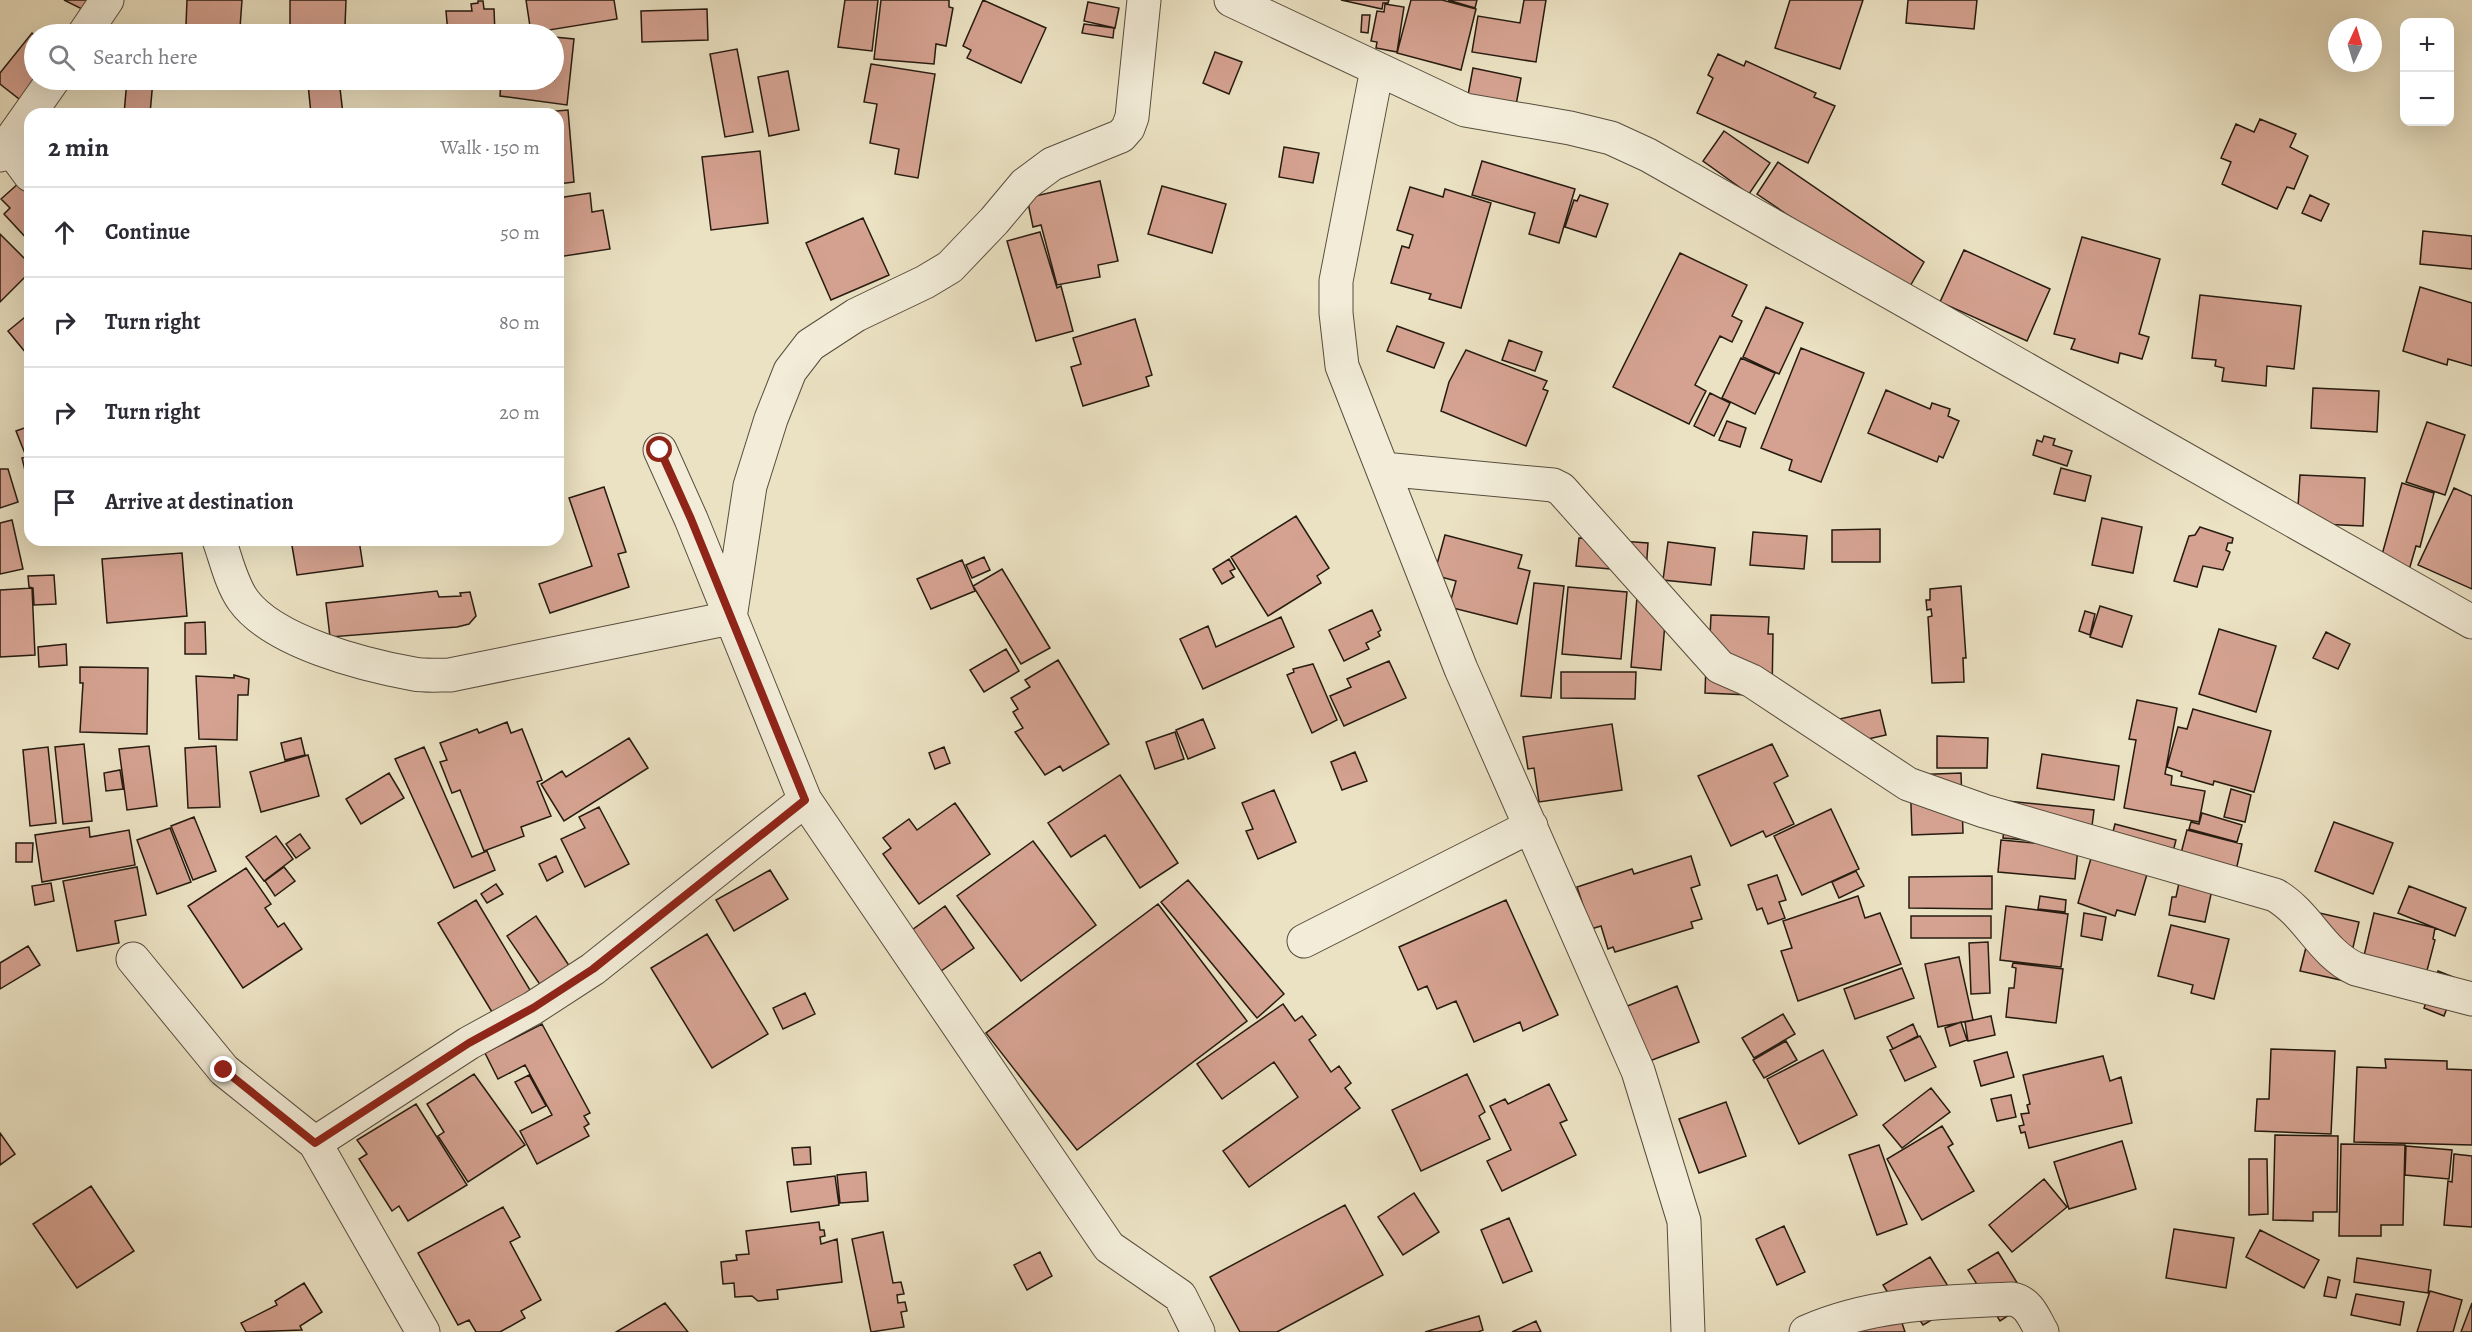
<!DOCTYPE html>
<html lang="en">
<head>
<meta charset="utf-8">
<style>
  :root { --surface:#fff; --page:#f2f2f3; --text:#2b2b33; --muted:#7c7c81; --line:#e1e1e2 }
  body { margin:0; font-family:Alegreya,serif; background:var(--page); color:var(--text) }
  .controls { position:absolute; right:18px; top:18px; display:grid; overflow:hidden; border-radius:12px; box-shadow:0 6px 24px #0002 }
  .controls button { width:54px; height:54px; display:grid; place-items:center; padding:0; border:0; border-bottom:2px solid var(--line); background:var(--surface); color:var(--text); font:30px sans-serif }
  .compass { position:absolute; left:2328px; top:18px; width:54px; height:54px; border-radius:50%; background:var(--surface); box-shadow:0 6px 24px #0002; rotate:4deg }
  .stop { position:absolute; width:18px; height:18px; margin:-14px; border:4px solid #8f2418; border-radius:50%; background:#fff }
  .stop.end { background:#8f2418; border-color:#fff; box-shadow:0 2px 6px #0008 }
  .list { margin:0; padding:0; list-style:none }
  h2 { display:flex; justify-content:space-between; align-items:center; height:78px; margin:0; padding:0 24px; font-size:26px }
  h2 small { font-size:20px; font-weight:400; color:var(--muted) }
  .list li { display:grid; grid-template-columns:39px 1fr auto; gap:18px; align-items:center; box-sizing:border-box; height:90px; padding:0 24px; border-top:2px solid var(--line) }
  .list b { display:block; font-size:22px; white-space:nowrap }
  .list em { font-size:20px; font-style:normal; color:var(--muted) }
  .icon { flex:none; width:33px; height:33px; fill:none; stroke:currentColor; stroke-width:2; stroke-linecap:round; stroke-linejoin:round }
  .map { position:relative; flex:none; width:2472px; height:1332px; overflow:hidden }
  .search { position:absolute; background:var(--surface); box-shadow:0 6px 24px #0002; left:24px; top:24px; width:540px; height:66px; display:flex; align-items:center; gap:15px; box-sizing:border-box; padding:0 21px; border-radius:33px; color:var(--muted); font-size:22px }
  .panel { position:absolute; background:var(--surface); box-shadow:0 6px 24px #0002; left:24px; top:108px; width:540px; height:438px; border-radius:18px }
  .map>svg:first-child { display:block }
</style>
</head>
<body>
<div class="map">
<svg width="2472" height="1332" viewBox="0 0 2472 1332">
  <rect width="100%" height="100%" fill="#ebe2c3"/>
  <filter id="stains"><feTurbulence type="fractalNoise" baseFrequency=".00333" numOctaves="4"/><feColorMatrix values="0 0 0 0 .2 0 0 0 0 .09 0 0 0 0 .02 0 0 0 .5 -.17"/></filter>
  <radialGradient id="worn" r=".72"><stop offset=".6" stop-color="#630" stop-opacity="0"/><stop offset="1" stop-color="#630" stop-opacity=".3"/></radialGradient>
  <!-- building -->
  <path fill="#d5a291" stroke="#261b10" stroke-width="1.5" d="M64 0H91L86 11Z
    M187 0H242L240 28 186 25Z
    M290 0H346L345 26 290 25Z
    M526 0H614L617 19 531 33Z
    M845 0H878L872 51 838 47Z
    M881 0H949V7L953 8 946 46 936 44 934 64 874 59Z
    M983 0 1046 28 1021 83 967 58 971 50 963 46Z
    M1341 0H1389L1388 3H1383L1382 9Z
    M1411 0H1442L1476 9 1461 70 1397 53Z
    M1448 0H1477L1475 8Z
    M1524 0H1546L1536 62 1472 52 1478 16 1520 23Z
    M1790 0H1863L1840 69 1775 48Z
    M1908 0H1977L1974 29 1906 23Z
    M478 1H483L484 9H494L495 34H448L446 11H472L471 4 478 3Z
    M1088 2 1119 8 1115 28 1084 21Z
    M1385 4 1404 7 1397 52 1376 48 1377 42 1371 41 1377 11 1384 12Z
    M707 9 708 40 642 42 641 11Z
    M1362 15H1370L1368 33 1361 32Z
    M1084 24 1114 28 1113 38 1082 33Z
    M32 33 34 35V80L23 102 0 84V73Z
    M554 37 574 39 567 105 500 96 501 80H554Z
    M737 49 753 132 725 137 710 54Z
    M1215 52 1242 62 1229 94 1203 83Z
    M1718 54 1744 66 1746 61 1816 93 1814 97 1835 106 1808 163 1697 113 1713 78 1708 75Z
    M871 64 935 74 918 178 895 174 899 149 870 143 877 104 864 102Z
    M1473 68 1521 78 1516 105 1468 95Z
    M788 71 799 130 769 136 758 77Z
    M127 80H153L150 114H124Z
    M339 80 343 114H311L308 84Z
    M568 110 574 182 558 184V114H521Z
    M2260 119 2296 134 2290 147 2308 156 2294 189 2287 187 2277 209 2222 184 2231 162 2221 158 2236 124 2254 132Z
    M1724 131 1770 163 1749 194 1703 161Z
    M1284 147 1319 153 1313 183 1279 177Z
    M760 151 768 223 711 230 702 157Z
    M1482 161 1575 189 1559 243 1529 234 1535 213 1472 195Z
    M1778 162 1924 262 1905 295 1757 194Z
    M1100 181 1118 261 1098 265 1100 277 1057 285 1041 225 1033 227 1027 198Z
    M20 182 30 194V242L4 214 10 208 1 199Z
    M1162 186 1226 204 1212 253 1148 234Z
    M1410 187 1443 197 1445 189 1491 203 1461 308 1429 299 1431 294 1391 283 1402 246 1409 248 1413 235 1397 230Z
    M590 193 592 212 603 210 610 249 558 257V198Z
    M1580 195 1608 204 1596 237 1565 227 1574 200 1577 201Z
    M2310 195 2329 204 2321 221 2302 213Z
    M863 218 889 275 831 300 806 243Z
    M2423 231 2472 236V269L2420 264Z
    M1040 232 1057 288 1061 286 1073 331 1036 341 1007 241Z
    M0 234 30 264V272L0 302Z
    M2082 237 2160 259 2139 334 2149 337 2142 359 2120 353 2118 363 2071 349 2075 339 2054 334Z
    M1964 250 2050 289 2027 341 1940 302Z
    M1680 253 1747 285 1732 316 1742 321 1732 342 1720 336 1695 385 1706 391 1689 424 1613 387Z
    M2420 287 2472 303V366L2448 359 2447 365 2403 351Z
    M2200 295 2301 306 2294 369 2267 366 2266 386 2222 381 2224 368 2215 366 2216 360 2192 358Z
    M1766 307 1803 323 1779 374 1743 357Z
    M30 313V358L8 331Z
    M1135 319 1152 375 1146 377 1149 386 1083 406 1071 367 1081 364 1073 338Z
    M1397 326 1444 343 1434 368 1387 351Z
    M1509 340 1542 352 1535 371 1502 360Z
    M1801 348 1864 373 1821 482 1789 470 1792 460 1761 448Z
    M1466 350 1547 381 1543 389 1548 391 1526 446 1441 411 1449 382Z
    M1741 358 1775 373 1755 414 1722 398Z
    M2313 388 2379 391 2377 432 2311 428Z
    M1886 390 1930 409 1932 403 1950 409 1948 416 1959 421 1943 458 1939 456 1937 462 1868 433Z
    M1710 393 1730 403 1714 436 1694 426Z
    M1727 421 1746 428 1740 447 1719 440Z
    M2427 422 2465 435 2445 495 2406 482Z
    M30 426V455L26 456 16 431Z
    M2044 436 2055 439 2053 445 2072 451 2067 466 2033 455 2037 440 2042 442Z
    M30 455V479H27L22 458Z
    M2061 468 2091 476 2085 501 2054 494Z
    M0 469H8L18 502 0 508Z
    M2300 475 2365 478 2363 526 2297 523Z
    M2402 483 2434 493 2420 547 2416 546 2407 577 2378 569Z
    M604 487 626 552 618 554 629 587 550 613 539 584 592 566 569 498Z
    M2454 488 2472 496V589L2418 565Z
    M1296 516 1329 568 1317 576 1321 583 1268 616 1231 557Z
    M2102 518 2142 527 2133 573 2092 565Z
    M12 520 23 569 0 574V523Z
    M2200 527 2233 538 2232 543H2228L2226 550 2230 552 2223 570 2203 566 2197 587 2174 581 2189 536 2195 535Z
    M1880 529V562H1832V530Z
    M1753 532 1807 536 1804 569 1750 565Z
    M1445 535 1522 555 1518 568 1530 571 1517 624 1449 607 1456 581 1434 575Z
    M1579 538 1648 543 1646 572 1576 566Z
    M291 540H359L363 566 297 575Z
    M1668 542 1715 548 1711 585 1663 580Z
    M182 553 187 616 107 623 102 559Z
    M984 557 990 570 972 578 966 565Z
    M1229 559 1235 569 1230 571 1234 577 1222 584 1213 569Z
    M962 560 975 591 931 609 917 579Z
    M1002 569 1050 648 1021 664 973 586Z
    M54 575 56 604 34 605 33 588 29 587 28 576Z
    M1534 583 1564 586 1551 698 1521 696Z
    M1961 586 1966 658H1963L1964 682 1932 683 1928 617 1932 616 1931 609 1927 610 1926 600H1930V589Z
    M1568 587 1627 592 1621 659 1562 654Z
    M32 588 35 655 0 657V590Z
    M437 591 439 597 461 596 460 593 470 592 476 616 469 624 457 627 330 637 326 603Z
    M1637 597 1667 600 1661 670 1631 667Z
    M2100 606 2132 616 2122 647 2090 637Z
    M1372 610 1381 630 1378 632 1380 636 1366 643 1369 649 1344 661 1329 630Z
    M2085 611 2095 614 2090 635 2079 631Z
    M1711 615 1769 617 1768 634H1773L1772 696 1705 693 1707 635 1710 636Z
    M1281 617 1294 647 1203 689 1180 639 1208 626 1216 647Z
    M205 622 206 654H185V623Z
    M2219 629 2276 646 2256 712 2199 694Z
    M2326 632 2350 644 2338 669 2313 658Z
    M66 644 67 665 39 667 38 647Z
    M1006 649 1019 671 984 692 970 670Z
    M1058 660 1109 744 1063 771 1060 766 1045 775 1015 732 1023 728 1013 712 1018 709 1011 698 1030 687 1025 680Z
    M1389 661 1406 698 1344 726 1330 696 1351 687 1347 679Z
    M1313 664 1337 720 1312 733 1287 675 1294 672 1293 669Z
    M80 667 148 668 147 734 80 732 83 683H80Z
    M1561 672H1636L1635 699 1561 698Z
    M234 675 249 679 248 695H238L237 740 199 739 196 676 234 678Z
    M2137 700 2177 708 2165 774 2172 776 2171 785 2205 791 2199 822 2124 808 2136 740 2129 739Z
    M2193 709 2271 731 2254 792 2214 781 2213 785 2181 776 2182 772 2167 767 2178 727 2187 729Z
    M1880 710 1886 735 1841 745 1835 720Z
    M1203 719 1215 748 1188 759 1176 730Z
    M507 722 511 733 522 729 542 780 537 782 551 816 521 827 524 836 484 851 460 790 452 793 440 762 447 760 440 743 477 729 479 733Z
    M1612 724 1622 790 1539 802 1534 768 1528 769 1523 737Z
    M1175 732 1184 759 1155 769 1146 742Z
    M1937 736 1988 738 1987 768H1937Z
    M301 738 305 755 285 760 281 743Z
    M629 738 648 768 564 821 541 784 562 771 566 777Z
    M84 744 92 821 63 824 55 747Z
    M1772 744 1788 776 1774 783 1794 824 1766 837 1763 831 1731 846 1698 776Z
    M149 746 157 806 127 810 119 749Z
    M216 746 220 807 188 808 185 748Z
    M48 747 56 823 30 826 23 750Z
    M424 747 472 857 487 851 495 870 454 888 395 759Z
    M944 747 950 763 935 769 929 753Z
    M1355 752 1367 781 1342 790 1331 762Z
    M2042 754 2119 766 2114 800 2037 788Z
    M308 755 319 796 261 812 250 772Z
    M120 770 123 789 106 791 104 773Z
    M389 773 404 798 361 824 346 799Z
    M1961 773 1963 833 1912 835 1910 775Z
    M1120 775 1178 863 1140 888 1105 835 1071 857 1048 823Z
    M2231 789 2251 795 2245 822 2224 817Z
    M1274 790 1296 842 1258 859 1246 831 1253 829 1242 803Z
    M2007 801 2094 810 2089 850 2079 845 2003 838Z
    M955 803 990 854 919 904 883 854 891 848 883 838 909 819 917 830Z
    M599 807 629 864 585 887 561 839 585 828 579 817Z
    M1831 809 1859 869 1802 895 1774 836Z
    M2202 813 2242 825 2237 842 2189 829 2191 822 2199 824Z
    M194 817 216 871 193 880 171 826Z
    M2334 822 2393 843 2373 894 2315 871Z
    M2115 824 2176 840 2169 867 2108 851Z
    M89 827 90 837 129 830 135 865 42 882 35 835Z
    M170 828 191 882 157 894 137 840Z
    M2187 830 2242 844 2235 875 2179 861Z
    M300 834 310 848 296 858 286 844Z
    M276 836 293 859 264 881 246 857Z
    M2001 840 2078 847 2075 879 1998 872Z
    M1033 841 1096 925 1021 981 957 896Z
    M16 843H33L32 862H16Z
    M2094 848 2150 864 2135 915 2117 910 2115 916 2078 903Z
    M556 856 563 872 547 881 539 864Z
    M1691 856 1700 885 1691 888 1702 919 1691 922 1693 928 1615 952 1613 947 1608 949 1601 926 1591 929 1577 887 1632 869 1634 874Z
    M137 867 146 915 115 921 119 943 77 951 63 881Z
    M284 867 295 881 275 896 265 881Z
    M246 868 271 904 265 908 278 927 284 923 302 949 243 988 188 906Z
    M2182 869 2215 876 2205 922 2169 915 2172 897H2176Z
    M770 870 788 899 734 931 716 900Z
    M1856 871 1864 886 1839 898 1832 882Z
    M1777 875 1786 900 1779 902 1785 918 1768 924 1762 908 1757 910 1748 885Z
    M1992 876V909L1909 908V877Z
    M1188 880 1284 994 1257 1018 1161 902Z
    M51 883 54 901 35 905 32 886Z
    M496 884 503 894 487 903 481 894Z
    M2409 886 2466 908 2455 936 2398 913Z
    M1858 896 1865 918 1880 913 1901 964 1798 1001 1781 951 1792 948 1783 921Z
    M2040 896 2066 900 2065 912 2038 909Z
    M476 900 533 995 495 1017 438 923Z
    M1506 900 1558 1015 1523 1031 1520 1022 1474 1042 1456 1001 1437 1009 1427 986 1418 990 1399 947Z
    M1158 904 1247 1021 1077 1150 986 1033Z
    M945 906 974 948 941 971 912 930Z
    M2006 906 2068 914 2061 967 2000 960Z
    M2315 912 2359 922 2345 981 2300 971Z
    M2084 913 2106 917 2102 940 2081 936Z
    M2374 913 2435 928 2433 939 2435 940 2424 982 2359 977Z
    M536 916 572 970 543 989 507 936Z
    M1911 916H1991V938H1911Z
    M2171 925 2229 939 2214 999 2191 993 2193 985 2158 976Z
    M707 934 768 1034 712 1068 651 968Z
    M1988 942 1990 993 1971 994 1969 943Z
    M28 946 40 965 0 989V963Z
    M1959 957 1973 1020 1938 1027 1925 964Z
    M2013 963 2063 969 2056 1023 2006 1017 2009 988H2014L2016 968 2012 967Z
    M1902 968 1914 998 1855 1019 1844 989Z
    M2438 971 2458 979 2444 1016 2424 1008Z
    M1677 986 1699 1042 1647 1062 1625 1007Z
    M805 993 815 1014 783 1029 773 1008Z
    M1283 1004 1295 1021 1302 1016 1316 1035 1309 1040 1331 1072 1339 1066 1351 1083 1345 1088 1360 1108 1249 1187 1223 1151 1298 1097 1274 1062 1222 1099 1197 1064Z
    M1783 1014 1795 1034 1754 1058 1742 1038Z
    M1991 1016 1995 1035 1968 1041 1965 1022Z
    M1961 1022 1967 1040 1950 1046 1945 1028Z
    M542 1024 590 1113 584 1116 589 1124 584 1127 589 1136 537 1164 520 1131 552 1115 525 1065 498 1079 485 1053Z
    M1913 1024 1918 1036 1893 1049 1887 1037Z
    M1920 1036 1936 1067 1905 1081 1890 1050Z
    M1786 1041 1797 1060 1764 1078 1753 1060Z
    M2271 1049 2335 1051 2331 1134 2255 1131 2257 1099H2269Z
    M1823 1050 1857 1115 1799 1144 1767 1079Z
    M2007 1052 2014 1077 1981 1086 1974 1061Z
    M2103 1056 2110 1081 2121 1077 2132 1123 2029 1148 2025 1132 2021 1133 2019 1126 2024 1125 2021 1114 2029 1113 2027 1105 2030 1104 2023 1075Z
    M2385 1059 2447 1061V1069L2472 1070V1145L2354 1142 2357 1067 2386 1068Z
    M474 1074 525 1145 468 1182 438 1136 444 1132 427 1104Z
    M1467 1074 1485 1112 1479 1116 1490 1139 1421 1171 1392 1110Z
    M529 1075 546 1106 532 1113 515 1082Z
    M1549 1084 1567 1120 1560 1123 1576 1155 1502 1191 1487 1161 1511 1150 1490 1106 1505 1099 1508 1104Z
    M1931 1088 1950 1112 1902 1148 1883 1125Z
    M2011 1095 2016 1117 1997 1121 1991 1099Z
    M1726 1102 1746 1156 1699 1173 1679 1119Z
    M416 1104 467 1185 408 1221 399 1206 392 1211 359 1159 367 1154 357 1140Z
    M1942 1126 1953 1144 1948 1147 1974 1191 1922 1220 1887 1159Z
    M0 1133 15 1154 0 1165Z
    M2275 1135 2338 1136 2337 1212H2313V1221L2273 1220Z
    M2122 1141 2136 1189 2069 1209 2054 1162Z
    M2341 1144 2405 1145 2403 1225H2381V1236H2339Z
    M1879 1145 1907 1224 1877 1235 1849 1155Z
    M2406 1146 2452 1150 2449 1179 2405 1175Z
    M810 1147 811 1164 794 1165 792 1148Z
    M2454 1154 2472 1156V1227L2444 1225 2448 1181 2452 1182Z
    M2249 1159H2267L2268 1214 2249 1215Z
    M866 1172 868 1201 840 1203 837 1175Z
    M835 1176 839 1205 791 1212 787 1182Z
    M2044 1179 2067 1207 2012 1252 1989 1225Z
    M91 1186 134 1251 77 1288 33 1224Z
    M1414 1193 1439 1232 1403 1255 1378 1217Z
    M1345 1205 1383 1275 1277 1332H1240L1210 1277Z
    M503 1207 520 1237 510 1242 541 1300 521 1311 525 1318 500 1332H476L469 1320 458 1325 418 1253Z
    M1509 1218 1532 1271 1503 1283 1481 1230Z
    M819 1222 820 1230H824L825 1236 820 1237 821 1244 837 1239 842 1282 777 1290 778 1299 758 1301 752 1296 735 1297 734 1283 723 1284 721 1262 737 1260 736 1255 749 1254 746 1231Z
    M1784 1226 1805 1272 1777 1285 1756 1239Z
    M2174 1229 2234 1238 2226 1288 2166 1278Z
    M2260 1230 2319 1260 2304 1288 2246 1257Z
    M883 1232 893 1283 901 1282 904 1294 897 1295 898 1303 905 1302 907 1311 901 1312 904 1327 871 1332 852 1239Z
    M1040 1252 1052 1276 1027 1290 1014 1265Z
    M1998 1252 2029 1302 2000 1321 1968 1270Z
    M1930 1257 1959 1304 1923 1325 1912 1308 1902 1315 1883 1285Z
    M2357 1258 2431 1270 2428 1293 2354 1282Z
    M2328 1277 2340 1280 2336 1298 2324 1296Z
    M304 1283 322 1312 300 1326 302 1330 246 1332 241 1323 277 1305 275 1301Z
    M2430 1291 2462 1300 2453 1332H2417Z
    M2356 1294 2404 1302 2400 1325 2351 1315Z
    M665 1303 688 1332H616Z
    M2472 1303V1332H2461Z
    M1898 1311 1905 1332H1850Z
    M1479 1316 1483 1330 1478 1332H1425Z
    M1536 1321 1541 1332H1512Z"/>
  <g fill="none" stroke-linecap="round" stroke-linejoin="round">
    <!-- minor casing -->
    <g stroke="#574d3d" stroke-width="35">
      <path id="minor" d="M1231 0 1465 110 1570 128 1611 138 1648 155 2472 622
        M84 34 107 0
        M1377 69 1336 281V313L1342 366 1461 669 1638 1071 1684 1221 1688 1332
        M8 145 30 175
        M0 155 53 80
        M660 450 691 519 805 800 1109 1247 1180 1296 1198 1332
        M1383 469 1553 485 1561 489 1720 667 1752 681 1908 784 1984 811 2275 895C2308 914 2321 953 2356 969L2472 999
        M219 540C226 559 231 583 243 600 273 642 364 665 414 674 425 676 438 675 450 675L730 618
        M730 618 750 486 771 419 790 371 810 345 856 315 925 282 950 267 994 221 1025 184 1052 164 1121 136 1128 128 1132 117 1144 0
        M1304 941 1531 826
        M133 959 224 1070 315 1143 423 1332
        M315 1143 469 1043 533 1008 593 969 805 800
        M1806 1332C1872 1303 1941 1302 2012 1299 2029 1302 2034 1318 2042 1332"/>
    </g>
    <!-- minor -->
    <use href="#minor" stroke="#f2ecd8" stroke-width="33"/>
  </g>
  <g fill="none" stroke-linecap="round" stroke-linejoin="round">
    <!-- route -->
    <path stroke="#8f2418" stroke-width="8" d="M224 1070 315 1143 469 1043 533 1008 593 969 805 800 691 519 660 450"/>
  </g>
  <rect width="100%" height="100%" filter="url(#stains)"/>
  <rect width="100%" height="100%" fill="url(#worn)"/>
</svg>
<div class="controls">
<button>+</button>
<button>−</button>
</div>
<svg class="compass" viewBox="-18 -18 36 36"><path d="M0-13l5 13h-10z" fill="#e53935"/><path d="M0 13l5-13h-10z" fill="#7c7c81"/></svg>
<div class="stop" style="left:660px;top:450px"></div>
<div class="stop end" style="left:224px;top:1070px"></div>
<div class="search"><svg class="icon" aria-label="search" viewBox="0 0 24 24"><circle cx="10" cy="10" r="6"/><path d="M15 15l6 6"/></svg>Search here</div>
<section class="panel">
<h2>2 min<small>Walk · 150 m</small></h2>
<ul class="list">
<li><svg class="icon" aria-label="ahead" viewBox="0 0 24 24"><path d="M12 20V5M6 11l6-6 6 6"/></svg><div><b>Continue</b></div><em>50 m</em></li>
<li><svg class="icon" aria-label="right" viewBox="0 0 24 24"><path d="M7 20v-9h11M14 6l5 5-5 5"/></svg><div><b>Turn right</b></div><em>80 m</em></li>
<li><svg class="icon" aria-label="right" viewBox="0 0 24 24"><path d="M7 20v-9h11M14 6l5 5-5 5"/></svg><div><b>Turn right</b></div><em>20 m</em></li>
<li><svg class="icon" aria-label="arrive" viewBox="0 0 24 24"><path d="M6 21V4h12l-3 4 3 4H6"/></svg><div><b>Arrive at destination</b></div></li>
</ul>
</section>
</div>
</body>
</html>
